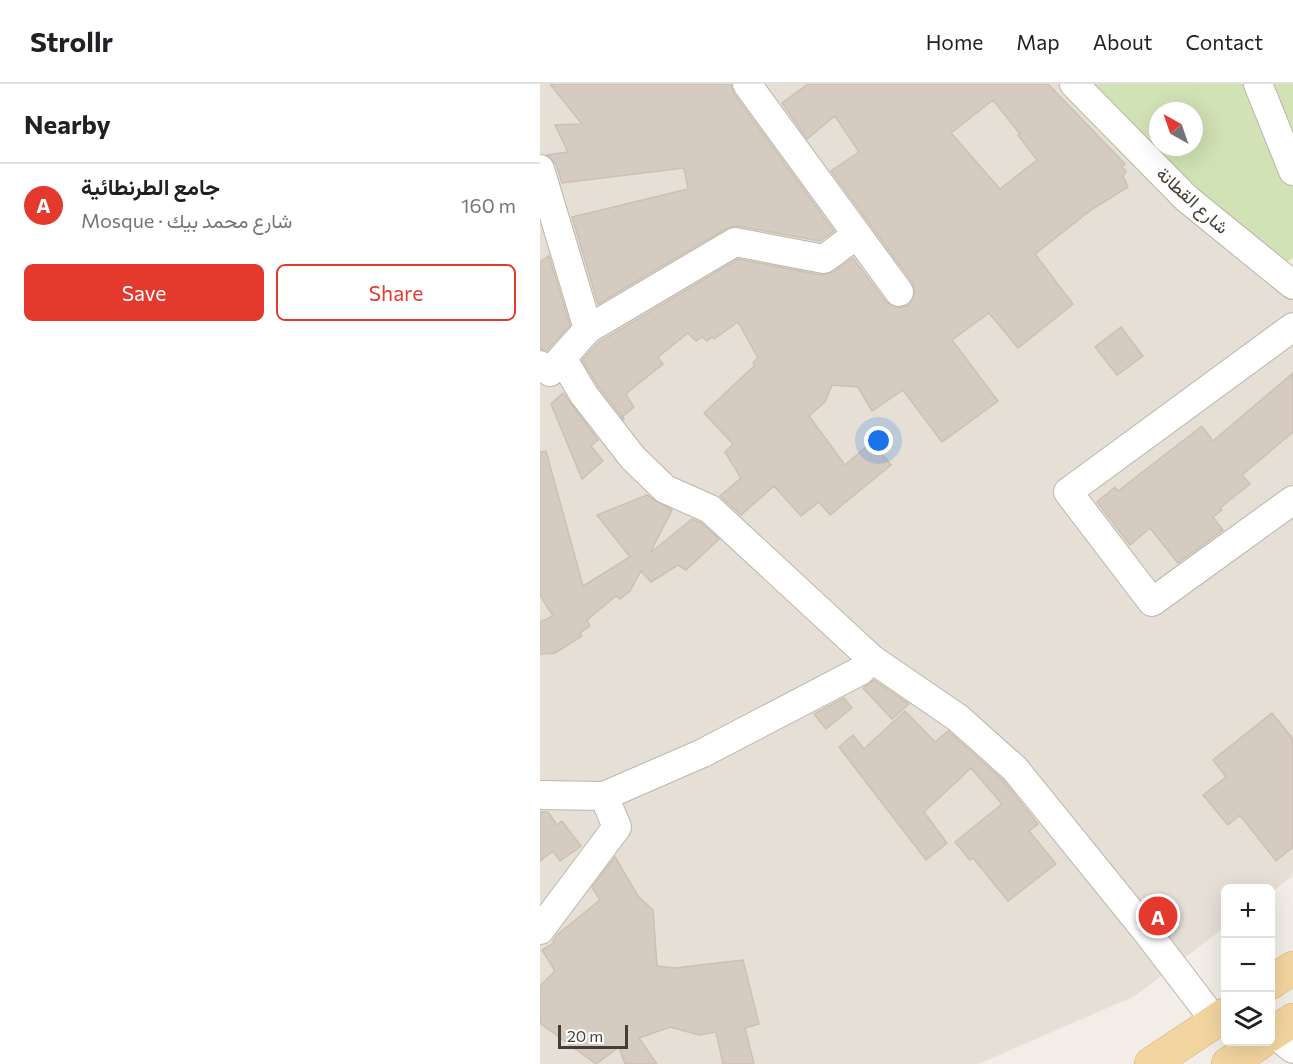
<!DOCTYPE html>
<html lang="en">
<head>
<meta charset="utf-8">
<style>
  :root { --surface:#fff; --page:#f2f2f2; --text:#202124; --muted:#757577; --line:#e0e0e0; --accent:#e33a2d }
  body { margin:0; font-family:Commissioner,Vazirmatn,sans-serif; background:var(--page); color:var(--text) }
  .controls { position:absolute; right:18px; bottom:18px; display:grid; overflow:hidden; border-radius:9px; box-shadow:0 6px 24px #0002 }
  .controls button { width:54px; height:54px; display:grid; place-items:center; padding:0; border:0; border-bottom:2px solid var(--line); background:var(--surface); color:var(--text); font:30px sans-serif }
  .compass { position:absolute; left:609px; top:18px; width:54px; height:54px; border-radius:50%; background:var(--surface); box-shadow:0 6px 24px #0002; rotate:320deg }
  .scale { position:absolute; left:18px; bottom:15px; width:70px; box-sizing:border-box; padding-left:6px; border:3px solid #443e37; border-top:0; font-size:16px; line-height:21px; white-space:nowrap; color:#443e37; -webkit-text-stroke:4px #fff; paint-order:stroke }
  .you { position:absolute; left:339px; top:357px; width:21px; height:21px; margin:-15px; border:4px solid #fff; border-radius:50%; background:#1a73e8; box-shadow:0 0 0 9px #1a73e833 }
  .badge { display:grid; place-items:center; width:39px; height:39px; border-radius:50%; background:var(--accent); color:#fff; font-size:20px; font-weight:700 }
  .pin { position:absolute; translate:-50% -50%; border:3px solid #fff; box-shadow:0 2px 6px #0006 }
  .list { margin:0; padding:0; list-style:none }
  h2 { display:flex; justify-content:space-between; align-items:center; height:78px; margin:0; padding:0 24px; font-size:26px }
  h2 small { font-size:20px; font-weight:400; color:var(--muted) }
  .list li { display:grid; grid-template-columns:39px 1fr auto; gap:18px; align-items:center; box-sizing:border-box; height:84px; padding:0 24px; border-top:2px solid var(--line) }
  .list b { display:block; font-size:22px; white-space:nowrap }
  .list p { margin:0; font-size:20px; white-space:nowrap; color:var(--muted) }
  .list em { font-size:20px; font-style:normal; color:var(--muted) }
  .actions { display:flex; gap:12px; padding:18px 24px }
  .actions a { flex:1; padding:14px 0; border:2px solid var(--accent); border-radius:9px; text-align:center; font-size:21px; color:var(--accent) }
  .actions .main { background:var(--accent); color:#fff }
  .icon { flex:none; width:33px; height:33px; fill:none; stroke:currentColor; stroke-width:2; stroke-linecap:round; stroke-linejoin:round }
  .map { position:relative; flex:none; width:753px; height:980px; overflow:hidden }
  header { display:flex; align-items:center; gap:36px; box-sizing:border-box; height:84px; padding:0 30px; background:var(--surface); border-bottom:2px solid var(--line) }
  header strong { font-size:28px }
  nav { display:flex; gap:33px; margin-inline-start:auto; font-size:21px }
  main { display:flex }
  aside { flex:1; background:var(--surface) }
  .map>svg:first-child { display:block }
</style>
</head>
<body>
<header>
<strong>Strollr</strong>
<nav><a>Home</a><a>Map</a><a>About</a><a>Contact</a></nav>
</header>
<main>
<aside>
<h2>Nearby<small></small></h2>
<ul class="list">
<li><span class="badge">A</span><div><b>جامع الطرنطائية</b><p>Mosque · شارع محمد بيك</p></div><em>160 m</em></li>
</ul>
<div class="actions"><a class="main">Save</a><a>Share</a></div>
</aside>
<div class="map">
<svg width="753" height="980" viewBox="0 0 753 980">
  <rect width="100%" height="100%" fill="#f2eee7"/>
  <!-- residential -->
  <path fill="#e5dfd6" d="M0 0H534L753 201V791L731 809 730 804H686L685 843 595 912 438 980H0Z"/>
  <!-- green -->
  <path fill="#d1e2b4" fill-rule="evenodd" d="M551 0H753V174L738 183ZM618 27H654V63H618Z"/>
  <!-- building -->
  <path fill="#d5cbc1" stroke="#ccc0b2" stroke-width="1.5" fill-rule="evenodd" d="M10 0H191L194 10 294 147 280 157 198 142 187 144 58 220 32 133 148 105 144 84 22 99 16 80 7 71 28 68 15 41 42 40Z
    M268 0H508L585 80 582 83 586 87 583 92 588 103 551 126 495 170 533 220 478 264 449 229 412 256 458 317 402 358 363 306 332 327 318 303 292 301 285 318 269 332 305 381 332 358 351 381 290 431 279 418 261 432 234 402 201 431 180 412 201 394 185 368 193 360 164 329 215 281 213 279 218 274 198 238 174 255 172 253 167 257 162 253 156 257 148 249 118 273 123 280 88 308 86 311 94 323 83 332 84 336 58 302 42 276 59 258 198 175 281 191 293 188 313 174 346 218 360 224 369 221 375 207 372 198 291 87 319 68 295 32 267 55 242 19ZM453 16 480 50 478 51 497 76 460 105 411 49Z
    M9 172 30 241 7 266 0 265V178Z
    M581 243 603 272 577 291 555 263Z
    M753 289V348L702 391 710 400 680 424 682 426 673 433 683 446 638 479 610 444 590 461 557 418 575 403 578 407 662 342 673 357Z
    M23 309 58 356 51 362 63 377 42 395 11 320Z
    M6 367 43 502 90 473 57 431 107 411 132 426 110 469 152 435 161 439 179 455 146 486 138 481 111 498 101 487 90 507 80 515 76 512 47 536 50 542 40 549 42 552 15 569 0 570V538L13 532 0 511V368Z
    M334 596 369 620 352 635 323 604Z
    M304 614 312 624 286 645 274 630Z
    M365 627 395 658 408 647 463 696 498 740 489 747 516 780 468 817 433 774 430 776 415 758 462 720 431 684 384 728 407 759 386 776 299 663 313 651 324 665Z
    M732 629 753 655V763L736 777 700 731 688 741 663 711 686 693 673 676Z
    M0 728H8L17 741 22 737 41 762 20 777 13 767 0 777Z
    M75 773 98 812 113 826 117 882 135 884 203 876 219 940 205 944 214 980H183L176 948 159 951 130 943 99 954 117 980H85L79 963 56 980 0 939V902L15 887 2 866 14 859 13 857 17 851 60 816 52 803Z"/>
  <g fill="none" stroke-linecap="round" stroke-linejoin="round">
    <!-- minor casing -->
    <g stroke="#bcb5ab" stroke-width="30">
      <path id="minor" d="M207 0 359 208
        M534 0 646 114 753 201
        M718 0 753 87
        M0 85 48 245
        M753 243 528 408 612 518 753 416
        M22 274 48 245 195 158 284 175 315 152
        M0 281 10 288 22 274 44 311 93 374 125 405 170 425 332 575 418 634 475 685 607 848 675 937
        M0 711 64 712 163 669 320 587 332 575
        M0 846 77 743 64 712
        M733 949 753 965"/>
    </g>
    <!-- major casing -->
    <g stroke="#d7b070" stroke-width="34">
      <path id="major" d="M730 899 753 884
        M730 951 753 936
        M611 980 686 930
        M688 980 721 958"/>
    </g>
    <!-- minor -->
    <use href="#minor" stroke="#fff" stroke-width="28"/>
    <!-- major -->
    <use href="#major" stroke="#f3d59f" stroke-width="33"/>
  </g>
  <g text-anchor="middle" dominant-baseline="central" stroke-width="5" stroke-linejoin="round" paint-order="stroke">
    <!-- street labels -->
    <g font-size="18" fill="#443e37" stroke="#fff">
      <text transform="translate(653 116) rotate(42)">شارع القطانة</text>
    </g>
  </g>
</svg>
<div class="controls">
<button>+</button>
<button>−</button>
<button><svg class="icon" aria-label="layers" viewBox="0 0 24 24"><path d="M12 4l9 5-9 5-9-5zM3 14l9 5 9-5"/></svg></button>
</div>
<svg class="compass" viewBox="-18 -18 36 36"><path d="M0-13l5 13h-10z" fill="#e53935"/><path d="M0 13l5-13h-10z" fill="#757577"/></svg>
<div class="scale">20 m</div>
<div class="you"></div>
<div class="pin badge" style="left:618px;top:832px">A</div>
</div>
</main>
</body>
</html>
